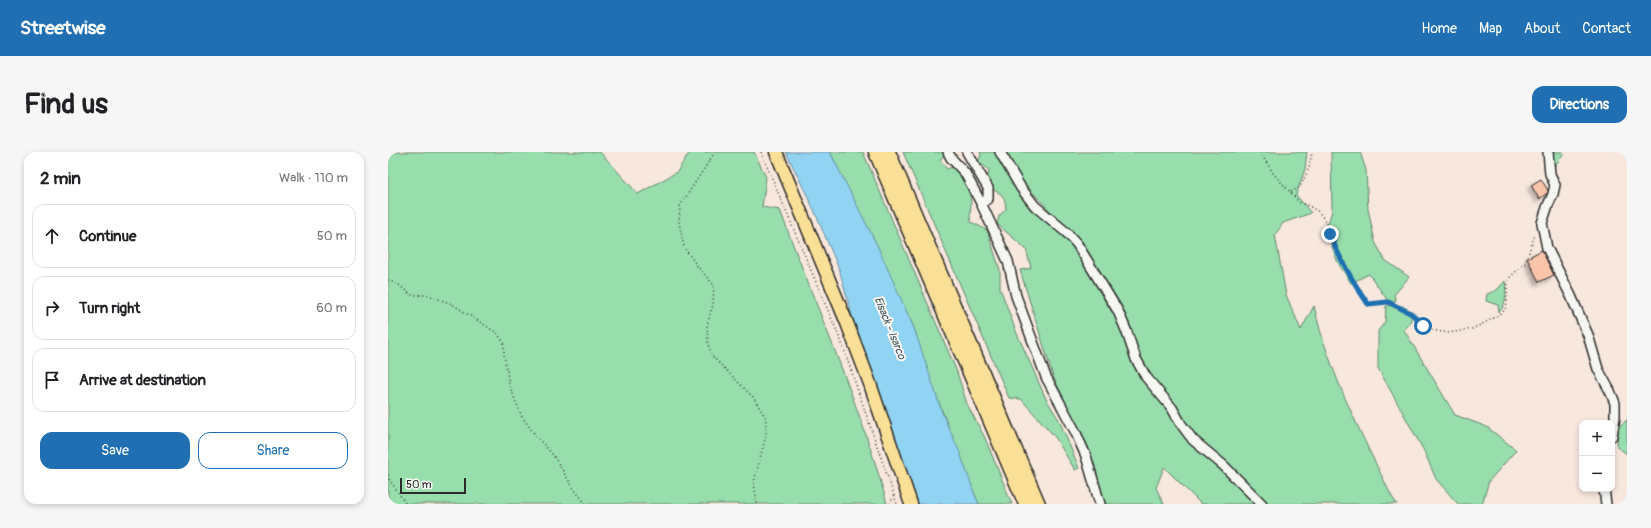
<!DOCTYPE html>
<html lang="en">
<head>
<meta charset="utf-8">
<style>
  :root { --surface:#fff; --page:#f6f6f6; --text:#202124; --muted:#757577; --line:#e0e0e0; --accent:#1f6fb2 }
  body { margin:0; font-family:Pangolin,sans-serif; background:var(--page); color:var(--text) }
  .controls { position:absolute; right:12px; bottom:12px; display:grid; overflow:hidden; border-radius:8px; box-shadow:0 2px 6px #0003 }
  .controls button { width:36px; height:36px; display:grid; place-items:center; padding:0; border:0; border-bottom:1px solid var(--line); background:var(--surface); color:var(--text); font:20px sans-serif }
  .scale { position:absolute; left:12px; bottom:10px; width:66px; box-sizing:border-box; padding-left:4px; border:2px solid #2b2b2b; border-top:0; font-size:11px; line-height:14px; white-space:nowrap; color:#2b2b2b; -webkit-text-stroke:3px #f6f6f2; paint-order:stroke }
  .stop { position:absolute; width:12px; height:12px; margin:-9px; border:3px solid #1f6fb2; border-radius:50%; background:#fff }
  .stop.end { background:#1f6fb2; border-color:#fff; box-shadow:0 1px 4px #0008 }
  .list { margin:0; padding:0; list-style:none }
  h2 { display:flex; justify-content:space-between; align-items:center; height:52px; margin:0; padding:0 16px; font-size:17px }
  h2 small { font-size:13px; font-weight:400; color:var(--muted) }
  .list li { display:grid; grid-template-columns:26px 1fr auto; gap:12px; align-items:center; box-sizing:border-box; height:64px; margin:0 8px 8px; padding:0 8px; border:1px solid var(--line); border-radius:12px }
  .list b { display:block; font-size:15px; white-space:nowrap }
  .list em { font-size:13px; font-style:normal; color:var(--muted) }
  .actions { display:flex; gap:8px; padding:12px 16px }
  .actions a { flex:1; padding:9px 0; border:1px solid var(--accent); border-radius:12px; text-align:center; font-size:14px; color:var(--accent) }
  .actions .main { background:var(--accent); color:#fff }
  .icon { flex:none; width:22px; height:22px; fill:none; stroke:currentColor; stroke-width:2; stroke-linecap:round; stroke-linejoin:round }
  .map { position:relative; flex:none; width:1239px; height:352px; overflow:hidden; border-radius:12px }
  header { display:flex; align-items:center; gap:24px; box-sizing:border-box; height:56px; padding:0 20px; background:var(--accent); color:#fff }
  header strong { font-size:19px }
  nav { display:flex; gap:22px; margin-inline-start:auto; font-size:14px }
  .intro { display:flex; align-items:center; justify-content:space-between; box-sizing:border-box; height:96px; padding:0 24px }
  h1 { margin:0; font-size:28px }
  .button { padding:10px 18px; border-radius:12px; background:var(--accent); color:#fff; font-size:14px; font-weight:700 }
  main { display:flex; gap:24px; padding:0 24px }
  aside { flex:1; background:var(--surface); border-radius:12px; box-shadow:0 2px 6px #0003 }
  .map>svg:first-child { display:block }
</style>
</head>
<body>
<header>
<strong>Streetwise</strong>
<nav><a>Home</a><a>Map</a><a>About</a><a>Contact</a></nav>
</header>
<div class="intro"><h1>Find us</h1><a class="button">Directions</a></div>
<main>
<aside>
<h2>2 min<small>Walk · 110 m</small></h2>
<ul class="list">
<li><svg class="icon" aria-label="ahead" viewBox="0 0 24 24"><path d="M12 20V5M6 11l6-6 6 6"/></svg><div><b>Continue</b></div><em>50 m</em></li>
<li><svg class="icon" aria-label="right" viewBox="0 0 24 24"><path d="M7 20v-9h11M14 6l5 5-5 5"/></svg><div><b>Turn right</b></div><em>60 m</em></li>
<li><svg class="icon" aria-label="arrive" viewBox="0 0 24 24"><path d="M6 21V4h12l-3 4 3 4H6"/></svg><div><b>Arrive at destination</b></div></li>
</ul>
<div class="actions"><a class="main">Save</a><a>Share</a></div>
</aside>
<div class="map">
<svg width="1239" height="352" viewBox="0 0 1239 352">
  <defs>
    <filter id="shadow"><feDropShadow dx="-3.5" dy="3.5" stdDeviation="2" flood-color="#0004"/></filter>
  </defs>
  <rect width="100%" height="100%" fill="#f7e7dd"/>
  <filter id="ink" filterUnits="userSpaceOnUse"><feTurbulence type="fractalNoise" baseFrequency=".025" numOctaves="2"/><feDisplacementMap in="SourceGraphic" scale="8" xChannelSelector="R" yChannelSelector="G"/><feConvolveMatrix kernelMatrix="1 2 1 2 8 2 1 2 1" color-interpolation-filters="sRGB"/></filter>
  <g filter="url(#ink)">
    <!-- green -->
    <path fill="#97deac" stroke="#61846c" d="M0 0H212L250 42 289 20 299 4 304 0H366L378 25 374 55 392 58C428 156 472 251 499 352H0Z
      M442 0H475L569 220 579 252 597 286 624 352H591L587 343 542 228 526 176Z
      M515 0H556L557 2 552 8 559 17 566 14C572 24 583 38 583 51 583 58 581 62 583 70L599 78 612 118V136L627 177 658 247 671 268 691 316 687 318 667 285 633 247 621 246Z
      M592 0H610L627 34 644 58 680 88 691 101 725 158 736 181 753 223 762 238 780 258 795 283 840 324 868 352H813L776 315 768 336 776 352H716L703 306 692 280 665 224 632 118 643 116 638 97 609 72 611 64 618 57 617 49 613 42 604 37 599 28 601 18 590 10 593 3Z
      M616 0H919L917 17 908 43 923 61 895 71 887 83 898 143 913 178 926 154C941 221 974 283 1004 345L1009 352H880L845 319 808 287 770 237 753 208 742 173 734 158 679 77 632 27Z
      M943 0H972L978 18 980 57 987 90 997 108 1021 125 1006 143 1008 149H1000L981 122 963 131 950 111 938 78 944 59Z
      M1162 0H1175L1176 1 1164 18Z
      M1117 129C1118 139 1119 153 1111 160L1110 153 1098 149 1099 142 1109 138Z
      M1002 153 1014 154 1023 159V168L1016 178 1067 263 1099 275 1128 298 1101 329 1094 352H1070L1048 327 1036 299 990 216V179L997 170 998 154Z
      M1239 268V302L1229 295 1230 275Z"/>
    <!-- water -->
    <path fill="#90d3f2" stroke="#6890a2" d="M398 0H442L489 93 526 176 555 263 572 301 587 343 591 352H530L468 178 451 117 426 58Z"/>
    <!-- building -->
    <path fill="#fac4ab" stroke="#2b2b2b" filter="url(#shadow)" d="M1153 27 1161 40 1151 47 1143 33Z
      M1154 98 1166 123 1151 130 1139 106Z"/>
    <g fill="none" stroke-linecap="round" stroke-linejoin="round">
      <!-- minor casing -->
      <g stroke="#2b2b2b" stroke-width="12">
        <path id="minor" d="M560 0 563 6 577 21 593 51 600 47V36L579 0
          M612 0 633 36 647 54 679 81 689 92 730 159 738 178 748 207 758 225 784 256 793 272 805 288 835 313 874 352
          M1160 0 1162 22 1167 33 1165 42 1160 53 1154 71 1159 96 1183 144 1200 183 1210 217 1222 239 1227 251V265L1224 284
          M593 51 620 109 628 144 658 225 687 279 698 304 712 352
          M1216 337 1218 352"/>
      </g>
      <!-- major casing -->
      <g stroke="#2b2b2b" stroke-width="15">
        <path id="major" d="M388 0 459 171 481 229 523 352"/>
      </g>
      <!-- highway casing -->
      <g stroke="#2b2b2b" stroke-width="17">
        <path id="highway" d="M488 0 638 352
          M500 0 650 352"/>
      </g>
      <!-- path -->
      <path stroke="#2b2b2b" stroke-width="1.5" stroke-dasharray="1 3" stroke-linecap="butt" d="M327 0 292 54 291 71 296 95 309 114 326 133 325 153 319 173 320 191 324 204 365 245 378 266V283L366 330 369 352
        M373 0 453 189 509 352
        M872 0 885 21 912 51 921 54 931 60 938 70 947 94 969 136 980 152 1000 150 1024 162 1035 174 1049 179 1061 181 1084 177 1104 167 1117 158 1119 150V136L1121 126 1137 111 1147 83
        M903 40 912 35 921 16 924 0
        M0 128 11 133 23 143H40L64 152 109 181 116 191V203L121 232 134 265 148 284 165 303 186 337 198 352
        M0 323 1 327 18 352
        M502 352 506 343"/>
      <!-- minor -->
      <use href="#minor" stroke="#f6f6f2" stroke-width="9"/>
      <!-- major -->
      <use href="#major" stroke="#fadf96" stroke-width="12"/>
      <!-- highway -->
      <use href="#highway" stroke="#fadf96" stroke-width="14"/>
    </g>
  </g>
  <g fill="none" stroke-linecap="round" stroke-linejoin="round" filter="url(#ink)">
    <!-- route -->
    <path stroke="#1f6fb2" stroke-width="5" d="M942 82C951 106 965 130 980 152L1000 150 1024 162 1035 174"/>
  </g>
  <g text-anchor="middle" dominant-baseline="central" stroke-width="4" stroke-linejoin="round" paint-order="stroke">
    <!-- water labels -->
    <g font-size="11" font-style="italic" fill="#44555d" stroke="#f6f6f2">
      <text transform="translate(502 176) rotate(68)">Eisack - Isarco</text>
    </g>
  </g>
</svg>
<div class="controls">
<button>+</button>
<button>−</button>
</div>
<div class="scale">50 m</div>
<div class="stop" style="left:1035px;top:174px"></div>
<div class="stop end" style="left:942px;top:82px"></div>
</div>
</main>
</body>
</html>
